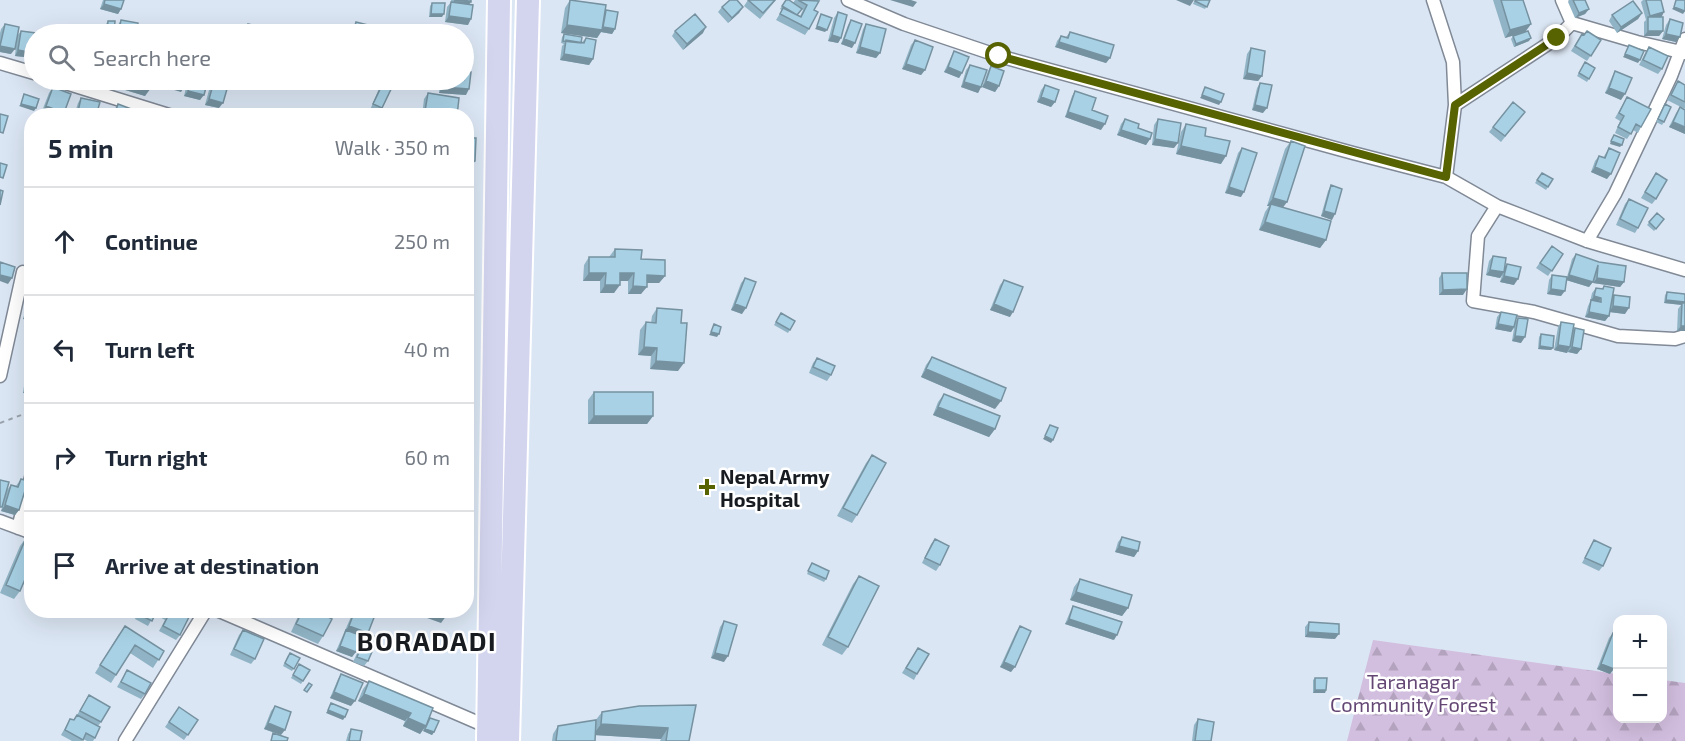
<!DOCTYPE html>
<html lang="en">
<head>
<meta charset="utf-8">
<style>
  :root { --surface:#fff; --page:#f2f2f3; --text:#1f2937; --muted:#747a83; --line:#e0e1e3 }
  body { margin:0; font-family:"Exo 2",sans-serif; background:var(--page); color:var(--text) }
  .controls { position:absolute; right:18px; bottom:18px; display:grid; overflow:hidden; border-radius:12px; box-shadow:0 6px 24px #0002 }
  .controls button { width:54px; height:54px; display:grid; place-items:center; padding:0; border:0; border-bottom:2px solid var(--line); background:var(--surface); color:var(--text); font:30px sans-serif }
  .stop { position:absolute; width:18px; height:18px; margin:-14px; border:4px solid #576201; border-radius:50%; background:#fff }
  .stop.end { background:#576201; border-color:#fff; box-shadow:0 2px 6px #0008 }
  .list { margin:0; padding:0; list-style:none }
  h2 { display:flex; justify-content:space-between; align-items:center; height:78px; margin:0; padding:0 24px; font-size:26px }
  h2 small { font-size:20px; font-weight:400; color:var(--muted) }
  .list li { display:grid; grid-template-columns:39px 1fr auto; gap:18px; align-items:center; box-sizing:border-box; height:108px; padding:0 24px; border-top:2px solid var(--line) }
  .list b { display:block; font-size:22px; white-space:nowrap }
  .list em { font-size:20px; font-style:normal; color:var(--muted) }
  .icon { flex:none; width:33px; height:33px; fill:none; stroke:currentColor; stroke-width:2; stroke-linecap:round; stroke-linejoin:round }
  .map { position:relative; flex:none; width:1685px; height:741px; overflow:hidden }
  .search { position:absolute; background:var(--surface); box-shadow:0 6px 24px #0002; left:24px; top:24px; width:450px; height:66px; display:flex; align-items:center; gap:15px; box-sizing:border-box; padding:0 21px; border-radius:33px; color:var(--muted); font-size:22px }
  .panel { position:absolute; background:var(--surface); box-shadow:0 6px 24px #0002; left:24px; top:108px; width:450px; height:510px; border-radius:24px }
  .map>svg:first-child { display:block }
</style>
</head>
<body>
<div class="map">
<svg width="1685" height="741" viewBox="0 0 1685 741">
  <defs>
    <pattern id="forest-firs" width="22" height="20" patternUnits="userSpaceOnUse" patternTransform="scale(1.5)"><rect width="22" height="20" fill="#d2bedf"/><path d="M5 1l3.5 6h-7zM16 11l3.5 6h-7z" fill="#b4a3bf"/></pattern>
  </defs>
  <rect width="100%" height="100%" fill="#dbe6f4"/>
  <!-- forest -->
  <path fill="url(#forest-firs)" d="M1373 640 1617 674 1618 718H1662L1663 680 1685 683V741H1347Z"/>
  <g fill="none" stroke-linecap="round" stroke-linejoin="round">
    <!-- street casing -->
    <g stroke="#808996" stroke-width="15">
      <path id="street" d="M848 0 904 24 999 56 1353 153 1446 177 1497 206 1587 241 1685 270
        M1433 0 1453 62 1455 105 1446 177
        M1562 0 1572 23
        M0 63 34 73
        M56 80 172 116
        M1455 105 1557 38 1572 23 1637 42 1685 53
        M1497 206 1478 236 1473 301 1534 312 1618 336 1675 339 1685 336
        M1587 241 1615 194 1671 76 1685 39
        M0 376 23 272 32 274
        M0 521 32 533
        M18 528 32 474
        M217 610 488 727
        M125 741 206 610"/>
    </g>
    <!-- highway casing -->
    <g stroke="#fff" stroke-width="26">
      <path id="highway" d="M488 741 499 0
        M508 741 528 0"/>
    </g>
    <!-- path -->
    <path stroke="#99a2ac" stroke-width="2" stroke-dasharray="4.5 4.5" stroke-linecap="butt" d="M0 423 32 411"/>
    <!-- street -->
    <use href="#street" stroke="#fff" stroke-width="12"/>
    <!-- highway -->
    <use href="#highway" stroke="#d3d4ee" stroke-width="22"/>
  </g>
  <!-- wall -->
  <path fill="#90b4c5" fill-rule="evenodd" d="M103 0H124L121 9 118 14 100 9Z
    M451 0H471L469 4 468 25 445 22 447 7 451 2Z
    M570 0 605 11 615 29 612 34 601 32 597 38 561 33 565 8Z
    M748 0H776L760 19 744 6Z
    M786 0 793 3 795 0H818L814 10 809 29 805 35 776 20 782 10 780 9ZM801 9 803 10 800 16 797 15Z
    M1195 0H1210L1205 9 1193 4Z
    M1493 0H1523L1531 24 1525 32 1529 41 1514 47 1511 39 1513 36 1524 32 1505 38Z
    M1569 0H1585L1589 9 1585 14 1575 18 1568 2Z
    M1643 0H1661V17L1663 31 1659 36H1644V22L1646 20 1641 2Z
    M432 3 442 17H429L430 6Z
    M722 7H743L739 13 728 23 718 12Z
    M838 12 841 38 838 43 828 41 834 18Z
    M1642 13 1638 19 1617 33 1609 21 1612 15Z
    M1670 19 1676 42 1662 39 1666 25Z
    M121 20 136 34H116L118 25Z
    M851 20 852 48 841 44 848 25Z
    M108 21 114 34H105L106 24Z
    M356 22 378 34H350L352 28Z
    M5 24 11 54 0 52V33L1 29Z
    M248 24 289 34H242V32Z
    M866 24 880 53 876 58 856 53 863 29Z
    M21 31 34 34V58L15 56 17 36Z
    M675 31 703 33 683 50 672 36Z
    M1070 32 1110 58 1106 63 1055 47 1057 41 1061 36 1066 37Z
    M564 34 581 43 586 38 593 59 589 65 560 60 562 46 564 44 561 43 562 37Z
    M1582 34 1601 40 1587 61 1571 51Z
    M915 40 925 70 921 75 902 69 911 45Z
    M1649 47 1662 69 1658 74 1639 65 1645 53Z
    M1251 48 1262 76 1258 81 1243 79 1247 54Z
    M954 51 962 73 959 78 944 72 951 57Z
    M1585 62 1595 68 1587 82 1577 76Z
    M970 65 981 87 978 93 961 87 966 70Z
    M991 66 999 86 995 92 982 87 988 71Z
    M1615 71 1621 100 1605 93 1612 77Z
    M465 72 466 95 439 93 440 80H464Z
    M104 80H153L145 96 122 89 125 82 121 87 103 81Z
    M188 80H208L200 100 184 96Z
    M376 80H390L388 83 382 108 379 114 370 110 380 86 383 82Z
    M1678 81 1685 85V109L1667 100Z
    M1260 83 1263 113 1252 110 1257 88Z
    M213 85 219 108 205 105 209 90Z
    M1045 85 1055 102 1051 107 1037 102 1041 90Z
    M53 87 64 113 62 116H53L42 111 49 93Z
    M1075 91 1092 110 1101 130 1065 117 1072 96Z
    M428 93 457 116H422L424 99Z
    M1627 97 1641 127 1638 133 1633 130 1627 139 1615 133 1620 121 1615 118Z
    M81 98 96 116H74L78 103Z
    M118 104 133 116H112L114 110Z
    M1665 104 1664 122 1662 125 1656 122Z
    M1680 107 1685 110V134L1669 127 1676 113Z
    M1525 112 1501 142 1489 132 1493 127Z
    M1125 119 1138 128 1150 139 1146 145 1117 135 1121 124Z
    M1158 119 1174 148 1152 145 1154 125Z
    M1186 124 1205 136 1221 164 1176 154 1181 132Z
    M1291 141 1287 202 1283 207 1326 240 1320 248 1259 230 1265 212 1269 206H1267L1285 149Z
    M1242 148 1241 197 1225 193 1238 153Z
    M1609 148 1607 179 1591 172 1595 161 1599 156 1603 158Z
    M1542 173 1553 179 1546 190 1535 183Z
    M1656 173V199L1652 204 1641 198Z
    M1331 185 1332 220 1321 216 1328 191Z
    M1629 199 1638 228 1635 233 1616 225 1625 204Z
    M1657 213 1664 219 1654 231 1647 225Z
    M1552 246 1563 254 1548 276 1536 268Z
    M615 249 641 259 665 276 659 283H647L641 294H628V281H620L614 293H600V281H583L584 265 589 257H609Z
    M1576 254 1599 262 1624 282 1620 287 1593 283 1594 279 1589 287 1566 280 1561 296 1547 294 1549 280 1552 275 1567 277 1572 259Z
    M1493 256 1505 267 1507 264 1514 285 1500 282 1502 275 1500 278 1486 275 1489 261Z
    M1442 273 1463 295H1439V278Z
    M745 278 742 314 731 310 741 283Z
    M1004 280 1010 317 990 310 1000 285Z
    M1604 286 1612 297 1614 295 1625 314 1610 312 1609 316 1605 321 1585 317 1588 306 1590 302 1592 293 1596 288 1602 289Z
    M1667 292 1685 303V331H1677L1678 309 1681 305 1664 303 1665 295Z
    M31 296 32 321 23 319 28 302Z
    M657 308 681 323 678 371 650 369 651 356 638 355 640 330 646 322 651 323 652 316Z
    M1501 312 1515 322 1518 318 1521 343 1512 341 1514 328 1511 332 1495 329 1497 317Z
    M781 313 795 321 788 333 774 325Z
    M1561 322 1573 331 1575 328 1581 349 1577 354 1568 352V350L1567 353 1554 350 1558 327Z
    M1541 334 1553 348 1551 350 1538 349 1539 337Z
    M932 357 995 409 921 377 926 365Z
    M817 358 831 375 827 381 809 373 813 363Z
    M30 367H32V394L23 393 26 372Z
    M594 392 653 416 647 424H588V400Z
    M944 394 995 429 989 437 933 415 938 402Z
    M872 455 857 515 852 523 837 516 866 463Z
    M21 479 19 510 15 515 1 511 7 490 11 485 16 486Z
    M1122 537 1138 551 1134 557 1115 552 1118 542Z
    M26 538 20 591 14 599 0 593 20 546Z
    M935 539 940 565 936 571 922 563 931 544Z
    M1594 540 1603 566 1599 571 1582 563Z
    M812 563 826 579 824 582 807 574Z
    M32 568V578L28 576Z
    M859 576 848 647 842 655 822 645 853 584Z
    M1080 579 1128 608 1122 616 1070 600 1074 587Z
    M1073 606 1114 640 1065 624 1070 612Z
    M117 610H131L127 615Z
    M139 610H157L148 626 135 619Z
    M161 610H186L180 635 176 640 159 631 165 620 158 616Z
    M301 610H325L323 614V636L318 644 291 632Z
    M354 610H363L368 633V661L364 666 353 662 364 638H362L352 657 336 651Z
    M724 621V662L711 658 720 627Z
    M1309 622 1335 639 1305 637V627Z
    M1020 626 1011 672 1000 667 1016 632Z
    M243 630 255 659 251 664 230 655 239 635Z
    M1613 633 1610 674 1597 669 1609 638Z
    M119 634 164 651 153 668 130 653 111 683 95 673Z
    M918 648 917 674 914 680 902 673Z
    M288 655 300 658 292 671 283 666Z
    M299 664 310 670 301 684 291 678Z
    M127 670 145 694 141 699 117 687Z
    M341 674 351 706 330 698 338 679Z
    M1315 678 1326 690 1325 693H1313V680Z
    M369 681 428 720 434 732 432 735 423 731 425 726 420 734 403 726 405 721 358 701 363 689Z
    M89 695 101 722 98 726 95 738 93 741H87L83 739 82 741H72L61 735 70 719 73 720 77 715Z
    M275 706 281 735 264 729 271 711Z
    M639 706 689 741H660L661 739 595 735V741H552L553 734 558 726 595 721 602 712Z
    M179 707 198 720 184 740 165 727Z
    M1198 719 1211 741H1192L1194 725Z
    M351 729 360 741H346L348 734Z"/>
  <!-- shaded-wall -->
  <path fill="#7692a0" d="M890 0H911L917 2 913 7Z
    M1176 0H1194L1190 6Z
    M454 1 471 2 467 7 451 6Z
    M104 4 121 9 118 14 100 9Z
    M743 7 739 13 728 23 732 18Z
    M1674 7 1685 11 1683 14 1672 9Z
    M1589 9 1585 14 1575 18 1579 13Z
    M1664 12 1661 18 1648 20 1650 16Z
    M1642 13 1638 19 1617 33 1621 27Z
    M431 14H444L442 17H429Z
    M449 16 471 19 468 25 445 22Z
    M1531 24 1525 32 1505 38 1510 30Z
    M567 25 603 27 615 29 612 34 601 32 597 38 561 33Z
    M817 26 827 30 825 32 815 29Z
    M706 27 703 33 683 50 687 44Z
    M1648 31H1663L1659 36H1644Z
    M1666 34 1680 37 1676 42 1662 39Z
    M832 35 841 38 838 43 828 41Z
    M1531 38 1529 41 1514 47 1516 44Z
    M844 39 855 43 852 48 841 44Z
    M1059 42 1110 58 1106 63 1055 47Z
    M0 46 15 49 11 54 0 52Z
    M860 47 880 53 876 58 856 53Z
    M18 50 34 53V58L15 56Z
    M564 54 593 59 589 65 560 60Z
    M1625 54 1640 60 1638 63 1623 57Z
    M906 64 925 70 921 75 902 69Z
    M948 67 962 73 959 78 944 72Z
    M1247 73 1262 76 1258 81 1243 79Z
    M105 80H118L125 82 121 87 103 81Z
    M376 80H385L389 81 387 84Z
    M128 81 151 88 145 96 122 89Z
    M986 81 999 86 995 92 982 87Z
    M168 82 185 86 181 92 164 87Z
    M964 82 981 87 978 93 961 87Z
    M442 87 469 89 466 95 439 93Z
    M1609 88 1625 94 1621 100 1605 93Z
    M188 91 204 95 200 100 184 96Z
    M1202 95 1221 102 1219 105 1200 98Z
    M1041 97 1055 102 1051 107 1037 102Z
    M209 99 223 103 219 108 205 105Z
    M21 104 36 108 34 111 19 106Z
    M1255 105 1267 108 1263 113 1252 110Z
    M46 106 64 113 62 116H53L42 111Z
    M425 111 455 116H422Z
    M1068 112 1105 124 1101 130 1065 117Z
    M1673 122 1685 127V134L1669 127Z
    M1121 130 1150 139 1146 145 1117 135Z
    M1155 139 1178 143 1174 148 1152 145Z
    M1611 141 1622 145 1620 147 1610 144Z
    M1181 146 1226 156 1221 164 1176 154Z
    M466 161H475L470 169H466Z
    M1595 167 1611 174 1607 179 1591 172Z
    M1229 187 1244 192 1241 197 1225 193Z
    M1273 198 1287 202 1281 210 1271 204 1269 206H1267Z
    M1324 211 1335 214 1332 220 1321 216Z
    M1265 222 1326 240 1320 248 1259 230Z
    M1490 270 1504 272 1500 278 1486 275Z
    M589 273H606L600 281H583Z
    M620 273H634L628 281H615Z
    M0 275 12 278 8 284 0 281Z
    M647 275 665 276 659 283H642Z
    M1569 275 1593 282 1589 287 1566 280Z
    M1504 276 1518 279 1514 285 1500 282Z
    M1597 278 1624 282 1620 287 1593 283Z
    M605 285H620L614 293H600Z
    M633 286 647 287 641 294H628Z
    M1467 289 1463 295H1439L1443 290Z
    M1551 289 1565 291 1561 296 1547 294Z
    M1594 296 1601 298 1598 303 1590 302Z
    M1666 300 1685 302 1683 305 1664 303Z
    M735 304 746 308 742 314 731 310Z
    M994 304 1013 312 1010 317 990 310Z
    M1613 306 1629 308 1625 314 1609 312Z
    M1589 312 1609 316 1605 321 1585 317Z
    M27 313 32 315V321L23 319Z
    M1498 324 1514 327 1511 332 1495 329Z
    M1681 326H1685V331H1677Z
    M711 332 719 334 717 337 709 335Z
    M1515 336 1525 337 1521 343 1512 341Z
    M1558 345 1570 347 1567 353 1554 350Z
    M1540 346 1553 348 1551 350 1538 349Z
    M644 347 657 348 651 356 638 355Z
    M1572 347 1581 349 1577 354 1568 352Z
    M656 361 684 363 678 371 650 369Z
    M926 369 1001 401 995 409 921 377Z
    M27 387 32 388V394L23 393Z
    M938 407 995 429 989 437 933 415Z
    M594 416H653L647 424H588Z
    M1045 436 1053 440 1051 443 1043 439Z
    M5 505 19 510 15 515 1 511Z
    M1119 546 1138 551 1134 557 1115 552Z
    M1076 592 1128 608 1122 616 1070 600Z
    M394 610H404L402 613Z
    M405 610H434L447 615 441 623Z
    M1069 619 1117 635 1114 640 1065 624Z
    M349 626 368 633 364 638 345 631Z
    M1308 632 1339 634 1335 639 1305 637Z
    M340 646 356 652 352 657 336 651Z
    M715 653 728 656 724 662 711 658Z
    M1004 662 1015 667 1011 672 1000 667Z
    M1601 664 1614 669 1610 674 1597 669Z
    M1315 690H1326L1325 693H1313Z
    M334 692 355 701 351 706 330 698Z
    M364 694 411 713 405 721 358 701Z
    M328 710 345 717 343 720 326 713Z
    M408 718 426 726 420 734 403 726Z
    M268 723 285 730 281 735 264 729Z
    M601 724 668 728 661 739 593 735Z
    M425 729 434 732 432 735 423 731Z"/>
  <!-- building -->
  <path fill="#a8d1e5" stroke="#7692a0" stroke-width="1.5" d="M105 0H124L121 9 104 4Z
    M454 0H471V2Z
    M570 0 606 5 602 30 567 25Z
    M730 0H737L743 7 732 18 722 7Z
    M748 0H775L763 13Z
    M786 0H789L802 9 797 15 782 6Z
    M798 0 819 1 814 10 818 12 809 29 780 14 783 8 801 17 807 5Z
    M1196 0H1210L1207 7 1195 1Z
    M1501 0H1523L1531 24 1510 30Z
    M1573 0H1585L1589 9 1579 13Z
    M1646 0H1661L1664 12 1650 16Z
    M1676 0H1685V11L1674 7Z
    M1633 1 1642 13 1621 27 1612 15Z
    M451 2 473 5 471 19 449 16Z
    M432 3H445L444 14H431Z
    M606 10 618 12 615 29 603 27Z
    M838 12 847 15 841 38 832 35Z
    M695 14 706 27 687 44 675 31Z
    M821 14 832 18 827 30 817 26Z
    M1648 17H1663V31H1648Z
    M1670 19 1683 23 1680 37 1666 34Z
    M121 20 138 23 136 34H118Z
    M851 20 862 24 855 43 844 39Z
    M108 21H115L114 34H107Z
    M356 22 380 28 378 34H353Z
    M5 24 19 27 15 49 0 46Z
    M248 24 290 33 289 34H246Z
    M866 24 886 29 880 53 860 47Z
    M21 31 44 34H34V53L18 50Z
    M1528 31 1531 38 1516 44 1513 36Z
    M1587 31 1601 40 1591 56 1575 46 1582 34 1584 35Z
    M1070 32 1114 45 1110 58 1059 42 1061 36 1068 38Z
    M564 34 582 37 581 43 563 41Z
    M586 38 596 40 593 59 564 54 566 40 584 43Z
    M915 40 933 47 925 70 906 64Z
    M1629 45 1644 51 1640 60 1625 54Z
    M1649 47 1668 56 1662 69 1643 60Z
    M1251 48 1265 51 1262 76 1247 73Z
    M954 51 969 57 962 73 948 67Z
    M464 58 468 59 466 70H464Z
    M1585 62 1595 68 1589 79 1579 73Z
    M970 65 987 70 981 87 964 82Z
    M991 66 1004 71 999 86 986 81Z
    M1615 71 1632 78 1625 94 1609 88Z
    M464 72H471L469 89 442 87 443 80H464Z
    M128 80H153L151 88 128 81Z
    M168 80H187L185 86 168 82Z
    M191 80H208L204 95 188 91Z
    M384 81 393 85 382 108 373 104Z
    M1678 81 1685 85V102L1671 95Z
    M1260 83 1272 85 1267 108 1255 105Z
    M213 85 227 89 223 103 209 99Z
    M1045 85 1059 90 1055 102 1041 97Z
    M53 87 71 94 64 113 46 106Z
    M1205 87 1224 94 1221 102 1202 95Z
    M1075 91 1096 98 1092 110 1108 116 1105 124 1068 112Z
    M428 93 459 98 457 116 425 111Z
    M24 94 39 99 36 108 21 104Z
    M1627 97 1651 109 1641 127 1636 124 1631 134 1618 127 1624 116 1619 113Z
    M81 98 100 102 96 116H77Z
    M1513 102 1525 112 1505 136 1493 127Z
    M118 104 134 110 133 116H114Z
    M1665 104 1671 107 1664 122 1658 119Z
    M1680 107 1685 110V127L1673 122Z
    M139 110 155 115 137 116Z
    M0 114 8 116 3 133 0 132Z
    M1125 119 1139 124 1138 128 1152 133 1150 139 1121 130Z
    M1158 119 1181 123 1178 143 1155 139Z
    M1186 124 1206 128 1205 136 1230 141 1226 156 1181 146Z
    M1614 135 1624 139 1622 145 1611 141Z
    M466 138H476L475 161H466Z
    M1291 141 1305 146 1287 202 1273 198Z
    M1242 148 1257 153 1244 192 1229 187Z
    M1609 148 1620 153 1611 174 1595 167 1599 156 1605 158Z
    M0 163 7 165 3 178 0 177Z
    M1542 173 1553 179 1548 187 1537 180Z
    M1656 173 1667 180 1656 199 1645 192Z
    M1331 185 1342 189 1335 214 1324 211Z
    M0 190 3 191 0 205Z
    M1629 199 1648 208 1638 228 1620 219Z
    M1271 204 1331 221 1326 240 1265 222Z
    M1657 213 1664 219 1656 229 1649 222Z
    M1552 246 1563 254 1552 271 1540 263Z
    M615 249 642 250 641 259 665 260V276L647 275V287L633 286 634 273H620V285H605L606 273H589V257H615Z
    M1576 254 1599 262 1626 266 1624 282 1597 278 1598 265 1593 282 1569 275Z
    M1493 256 1506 258 1504 272 1490 270Z
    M0 262 15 267 12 278 0 275Z
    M1507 264 1521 267 1518 279 1504 276Z
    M1442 273H1467V289L1443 290Z
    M1552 275 1567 277 1565 291 1551 289Z
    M745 278 756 282 746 308 735 304Z
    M1004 280 1023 287 1013 312 994 304Z
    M1604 286 1614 288 1609 316 1589 312 1591 300 1601 302V298L1594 296 1596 288 1603 289Z
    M1667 292 1685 294V302L1666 300Z
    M1614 295 1630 297 1629 308 1613 306Z
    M31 296H32V315L27 313Z
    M1682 303H1685V326H1681Z
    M657 308 682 310 681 323H687L684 363 656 361 657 348 644 347 646 322 656 323Z
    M1501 312 1517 315 1514 327 1498 324Z
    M781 313 795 321 790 330 776 322Z
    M1518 318 1528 319 1525 337 1515 336Z
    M1561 322 1574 324 1570 347 1558 345Z
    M714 324 721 327 719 334 711 332Z
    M1575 328 1584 330 1581 349 1572 347Z
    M1541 334 1554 336 1553 348 1540 346Z
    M932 357 1006 388 1001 401 926 369Z
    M817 358 835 366 831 375 813 367Z
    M30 367H32V388L27 387Z
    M594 392H653V416H594Z
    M944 394 1000 416 995 429 938 407Z
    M1050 425 1058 428 1053 440 1045 436Z
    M872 455 886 463 857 515 843 508Z
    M21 479 28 481 19 510 5 505 11 485 18 487Z
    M0 480 9 482 2 507H0Z
    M1122 537 1140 542 1138 551 1119 546Z
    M26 538 32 540V563L20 591 6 585Z
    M935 539 949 546 940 565 925 558Z
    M1594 540 1611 548 1603 566 1585 558Z
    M812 563 829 571 826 579 808 571Z
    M859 576 879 586 848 647 828 637Z
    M1080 579 1132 595 1128 608 1076 592Z
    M1073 606 1122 622 1117 635 1069 619Z
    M140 610H157L152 621 138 614Z
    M162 610H186L191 613 180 635 163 626 169 614Z
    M303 610H325L323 614 332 619 323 636 296 624Z
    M355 610H363L375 615 368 633 349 626Z
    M434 610H448L447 615Z
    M724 621 737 625 728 656 715 653Z
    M1309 622 1339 624V634L1308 632Z
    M125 626 164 651 159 660 135 645 116 675 100 665Z
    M1020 626 1031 631 1015 667 1004 662Z
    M243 630 264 639 255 659 234 649Z
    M346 630 362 636 356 652 340 646Z
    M367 633 378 638 368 661 357 657Z
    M1613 633 1617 634V659L1614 669 1601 664Z
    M918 648 929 654 917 674 906 668Z
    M290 653 300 658 294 669 285 663Z
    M299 664 310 670 303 681 293 675Z
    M127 670 151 683 145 694 121 682Z
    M341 674 363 683 355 701 334 692Z
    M1315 678H1327L1326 690H1315Z
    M369 681 433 708 426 726 408 718 411 713 364 694Z
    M309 683 312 685 307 692 304 690Z
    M89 695 110 707 101 722 80 711Z
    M331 703 348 710 345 717 328 710Z
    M696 705 689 741H666L668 728 601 724 602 712 639 706Z
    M275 706 291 712 285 730 268 723Z
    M179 707 198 720 188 735 169 722Z
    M77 715 100 727 95 738 86 733 83 740 65 730 70 719 74 720Z
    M430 718 439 721 434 732 425 729Z
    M1198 719 1214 722 1211 741H1195Z
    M596 720 595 741H556L558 726Z
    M351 729 362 731 360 741H349Z
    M273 733 288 738 287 741H271Z"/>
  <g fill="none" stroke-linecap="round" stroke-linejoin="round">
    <!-- route -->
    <path stroke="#576201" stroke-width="8" d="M999 56 1446 177 1455 105 1557 38"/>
  </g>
  <!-- markers -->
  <path fill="#576201" stroke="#fff" stroke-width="2" d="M704 478h6v6h6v6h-6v6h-6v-6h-6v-6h6z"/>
  <g text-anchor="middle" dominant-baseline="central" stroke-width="5" stroke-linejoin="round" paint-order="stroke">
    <!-- poi labels -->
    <g font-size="20" font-weight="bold" fill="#181c21" stroke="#fff" text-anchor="start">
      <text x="720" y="476">Nepal Army<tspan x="720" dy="23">Hospital</tspan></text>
    </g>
    <!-- park labels -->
    <g font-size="20" fill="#634674" stroke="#fff">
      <text x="1413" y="681">Taranagar<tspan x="1413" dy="23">Community Forest</tspan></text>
    </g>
    <!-- district labels -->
    <g font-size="26" font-weight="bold" letter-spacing="1.5" fill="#181c21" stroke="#fff">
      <text x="427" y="640">BORADADI</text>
    </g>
  </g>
</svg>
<div class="controls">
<button>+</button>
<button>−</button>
</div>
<div class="stop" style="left:999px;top:56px"></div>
<div class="stop end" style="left:1557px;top:38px"></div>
<div class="search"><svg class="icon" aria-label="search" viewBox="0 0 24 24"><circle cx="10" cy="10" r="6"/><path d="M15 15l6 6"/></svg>Search here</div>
<section class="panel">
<h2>5 min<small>Walk · 350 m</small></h2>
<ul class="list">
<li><svg class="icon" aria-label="ahead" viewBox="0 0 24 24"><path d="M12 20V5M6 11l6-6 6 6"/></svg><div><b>Continue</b></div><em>250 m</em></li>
<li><svg class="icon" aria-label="left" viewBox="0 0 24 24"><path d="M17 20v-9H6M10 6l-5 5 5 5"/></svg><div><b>Turn left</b></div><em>40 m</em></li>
<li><svg class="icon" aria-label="right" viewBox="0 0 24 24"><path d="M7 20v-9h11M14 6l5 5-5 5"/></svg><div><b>Turn right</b></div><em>60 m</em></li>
<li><svg class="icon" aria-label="arrive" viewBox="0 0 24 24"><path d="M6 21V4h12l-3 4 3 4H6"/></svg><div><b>Arrive at destination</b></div></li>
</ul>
</section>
</div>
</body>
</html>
